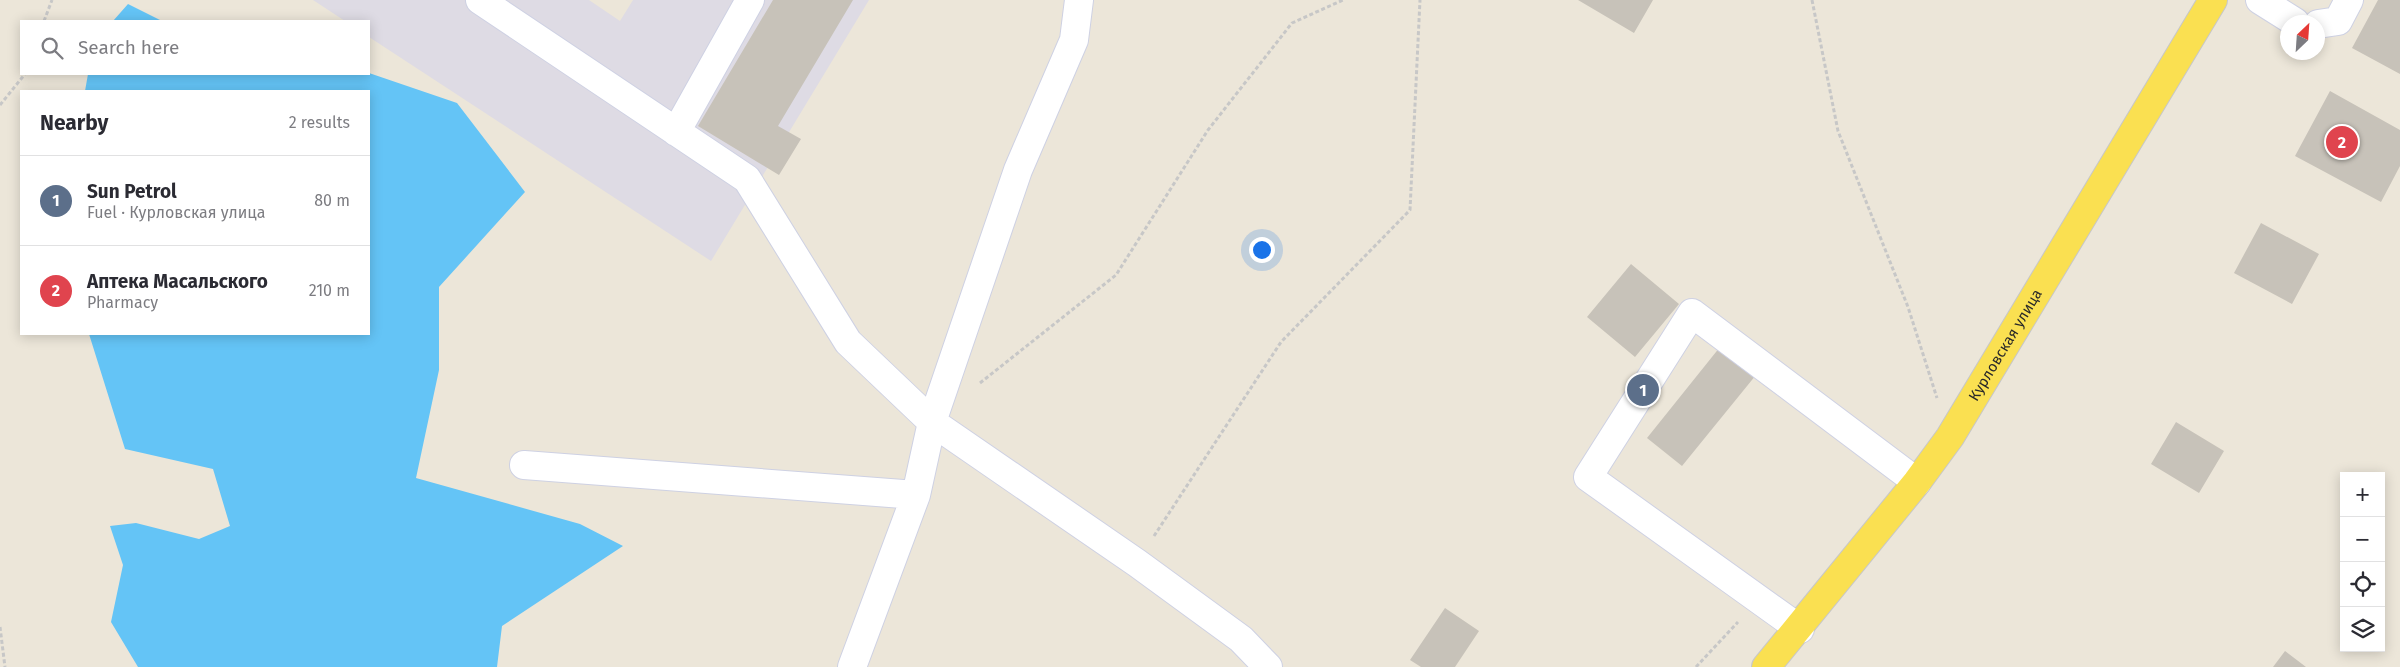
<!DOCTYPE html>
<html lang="en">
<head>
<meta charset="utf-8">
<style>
  :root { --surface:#fff; --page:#f7f7f7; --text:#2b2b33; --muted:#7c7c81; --line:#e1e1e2; --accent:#b45309 }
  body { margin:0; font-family:"Fira Sans",sans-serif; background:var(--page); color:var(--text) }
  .controls { position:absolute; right:15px; bottom:15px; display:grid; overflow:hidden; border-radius:0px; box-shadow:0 2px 12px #0003 }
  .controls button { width:45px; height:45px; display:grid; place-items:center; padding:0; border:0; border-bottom:1px solid var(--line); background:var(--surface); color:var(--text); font:25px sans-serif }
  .compass { position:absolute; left:2280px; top:15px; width:45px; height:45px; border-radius:50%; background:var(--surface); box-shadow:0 2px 12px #0003; rotate:25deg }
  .you { position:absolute; left:1261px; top:249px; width:18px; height:18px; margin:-12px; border:4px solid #fff; border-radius:50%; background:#1a73e8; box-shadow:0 0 0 8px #1a73e833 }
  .badge { display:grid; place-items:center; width:32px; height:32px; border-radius:50%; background:var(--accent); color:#fff; font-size:16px; font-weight:700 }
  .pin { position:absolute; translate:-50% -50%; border:2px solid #fff; box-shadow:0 1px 5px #0006 }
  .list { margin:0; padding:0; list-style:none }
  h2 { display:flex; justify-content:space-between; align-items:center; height:65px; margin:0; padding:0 20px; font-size:21px }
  h2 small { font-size:16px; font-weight:400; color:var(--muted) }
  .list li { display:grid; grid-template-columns:32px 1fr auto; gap:15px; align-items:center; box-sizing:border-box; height:90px; padding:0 20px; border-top:1px solid var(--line) }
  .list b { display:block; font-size:19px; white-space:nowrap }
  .list p { margin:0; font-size:16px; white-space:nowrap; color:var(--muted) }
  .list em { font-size:16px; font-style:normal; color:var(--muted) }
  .icon { flex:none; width:28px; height:28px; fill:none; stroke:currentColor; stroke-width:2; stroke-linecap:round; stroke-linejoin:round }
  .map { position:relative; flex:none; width:2400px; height:667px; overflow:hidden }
  .search { position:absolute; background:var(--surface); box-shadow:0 2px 12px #0003; left:20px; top:20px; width:350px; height:55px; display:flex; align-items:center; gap:12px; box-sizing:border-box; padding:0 18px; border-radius:0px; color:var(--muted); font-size:19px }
  .panel { position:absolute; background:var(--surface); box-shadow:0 2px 12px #0003; left:20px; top:90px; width:350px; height:245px; border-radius:0px }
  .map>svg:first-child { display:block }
</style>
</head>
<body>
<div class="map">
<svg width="2400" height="667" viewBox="0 0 2400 667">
  <rect width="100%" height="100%" fill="#ece6d9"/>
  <!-- industrial -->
  <path fill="#dedbe4" d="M313 0H589L620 21 633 0H869L711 261 369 37V21H345Z"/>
  <!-- water -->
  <path fill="#64c4f6" d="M128 4 162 21H113Z
    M369 73 457 103 525 192 439 287V370L416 478 580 524 623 546 502 626 497 667H138L111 622 123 565 110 526 136 523 199 539 230 526 213 469 125 449 89 334H369V91H85L88 74Z"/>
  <!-- building -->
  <path fill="#c7c2b9" d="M773 0H853L778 126 801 139 779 175 698 126Z
    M1578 0H1653L1634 33Z
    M2378 0H2400V74L2352 48Z
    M2330 91 2400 130V166L2381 202 2295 156Z
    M2261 223 2319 254 2292 304 2234 273Z
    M1631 264 1679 304 1635 357 1587 317Z
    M1720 347 1756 375 1682 466 1647 438Z
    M2176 422 2224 451 2199 493 2151 464Z
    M1445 608 1479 631 1455 667H1421L1410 660Z
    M2285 651 2306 667H2273Z"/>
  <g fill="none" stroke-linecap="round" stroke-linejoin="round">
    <!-- minor casing -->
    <g stroke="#ced1e3" stroke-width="30">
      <path id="minor" d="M480 0 747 179 848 342 932 422 1137 563 1241 639 1268 667
        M2260 0 2295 22
        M2318 24 2338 21 2349 0
        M676 132 750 0
        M524 465 916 495 932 422 1018 170 1074 40 1079 0
        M1800 629 1588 477 1692 313 1917 482
        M852 667 916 495"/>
    </g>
    <!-- major casing -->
    <g stroke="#c7c7c7" stroke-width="30">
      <g id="major">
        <path id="s1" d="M1766 667 1917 482 1950 437 2213 0"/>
      </g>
    </g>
    <!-- path -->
    <path stroke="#c7c7c7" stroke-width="3" stroke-dasharray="4 2.5" stroke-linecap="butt" d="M1812 0 1838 131 1908 307 1937 398
      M44 21 52 0
      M0 105 25 74
      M980 383 1116 275 1208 130 1292 23 1343 0
      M1154 536 1281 342 1410 210 1420 0
      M0 627 5 667
      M1696 667 1738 622"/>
    <!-- minor -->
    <use href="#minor" stroke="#fff" stroke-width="28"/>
    <!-- major -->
    <use href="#major" stroke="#fae051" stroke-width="28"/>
  </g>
  <g text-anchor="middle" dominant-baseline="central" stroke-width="4" stroke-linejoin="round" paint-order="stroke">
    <!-- street labels -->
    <g font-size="15" fill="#292929" stroke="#fff">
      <text stroke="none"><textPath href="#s1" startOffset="402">Курловская улица</textPath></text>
    </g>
  </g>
</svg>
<div class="controls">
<button>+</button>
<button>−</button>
<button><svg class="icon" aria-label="locate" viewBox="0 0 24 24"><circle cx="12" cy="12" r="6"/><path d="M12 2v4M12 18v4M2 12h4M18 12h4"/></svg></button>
<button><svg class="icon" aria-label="layers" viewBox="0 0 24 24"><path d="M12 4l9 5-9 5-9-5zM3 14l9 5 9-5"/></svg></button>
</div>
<svg class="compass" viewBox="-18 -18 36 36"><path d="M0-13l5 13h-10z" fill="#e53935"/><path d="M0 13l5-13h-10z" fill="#7c7c81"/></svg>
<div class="you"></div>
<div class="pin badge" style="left:1643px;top:390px;background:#5c6f8a">1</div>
<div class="pin badge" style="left:2342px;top:142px;background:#e0444e">2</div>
<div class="search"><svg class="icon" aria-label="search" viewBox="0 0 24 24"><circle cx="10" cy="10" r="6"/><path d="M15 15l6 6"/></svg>Search here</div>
<section class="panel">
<h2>Nearby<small>2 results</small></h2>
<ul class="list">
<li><span class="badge" style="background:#5c6f8a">1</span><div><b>Sun Petrol</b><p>Fuel · Курловская улица</p></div><em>80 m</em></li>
<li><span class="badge" style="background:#e0444e">2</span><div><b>Аптека Масальского</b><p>Pharmacy</p></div><em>210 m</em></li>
</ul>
</section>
</div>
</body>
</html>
